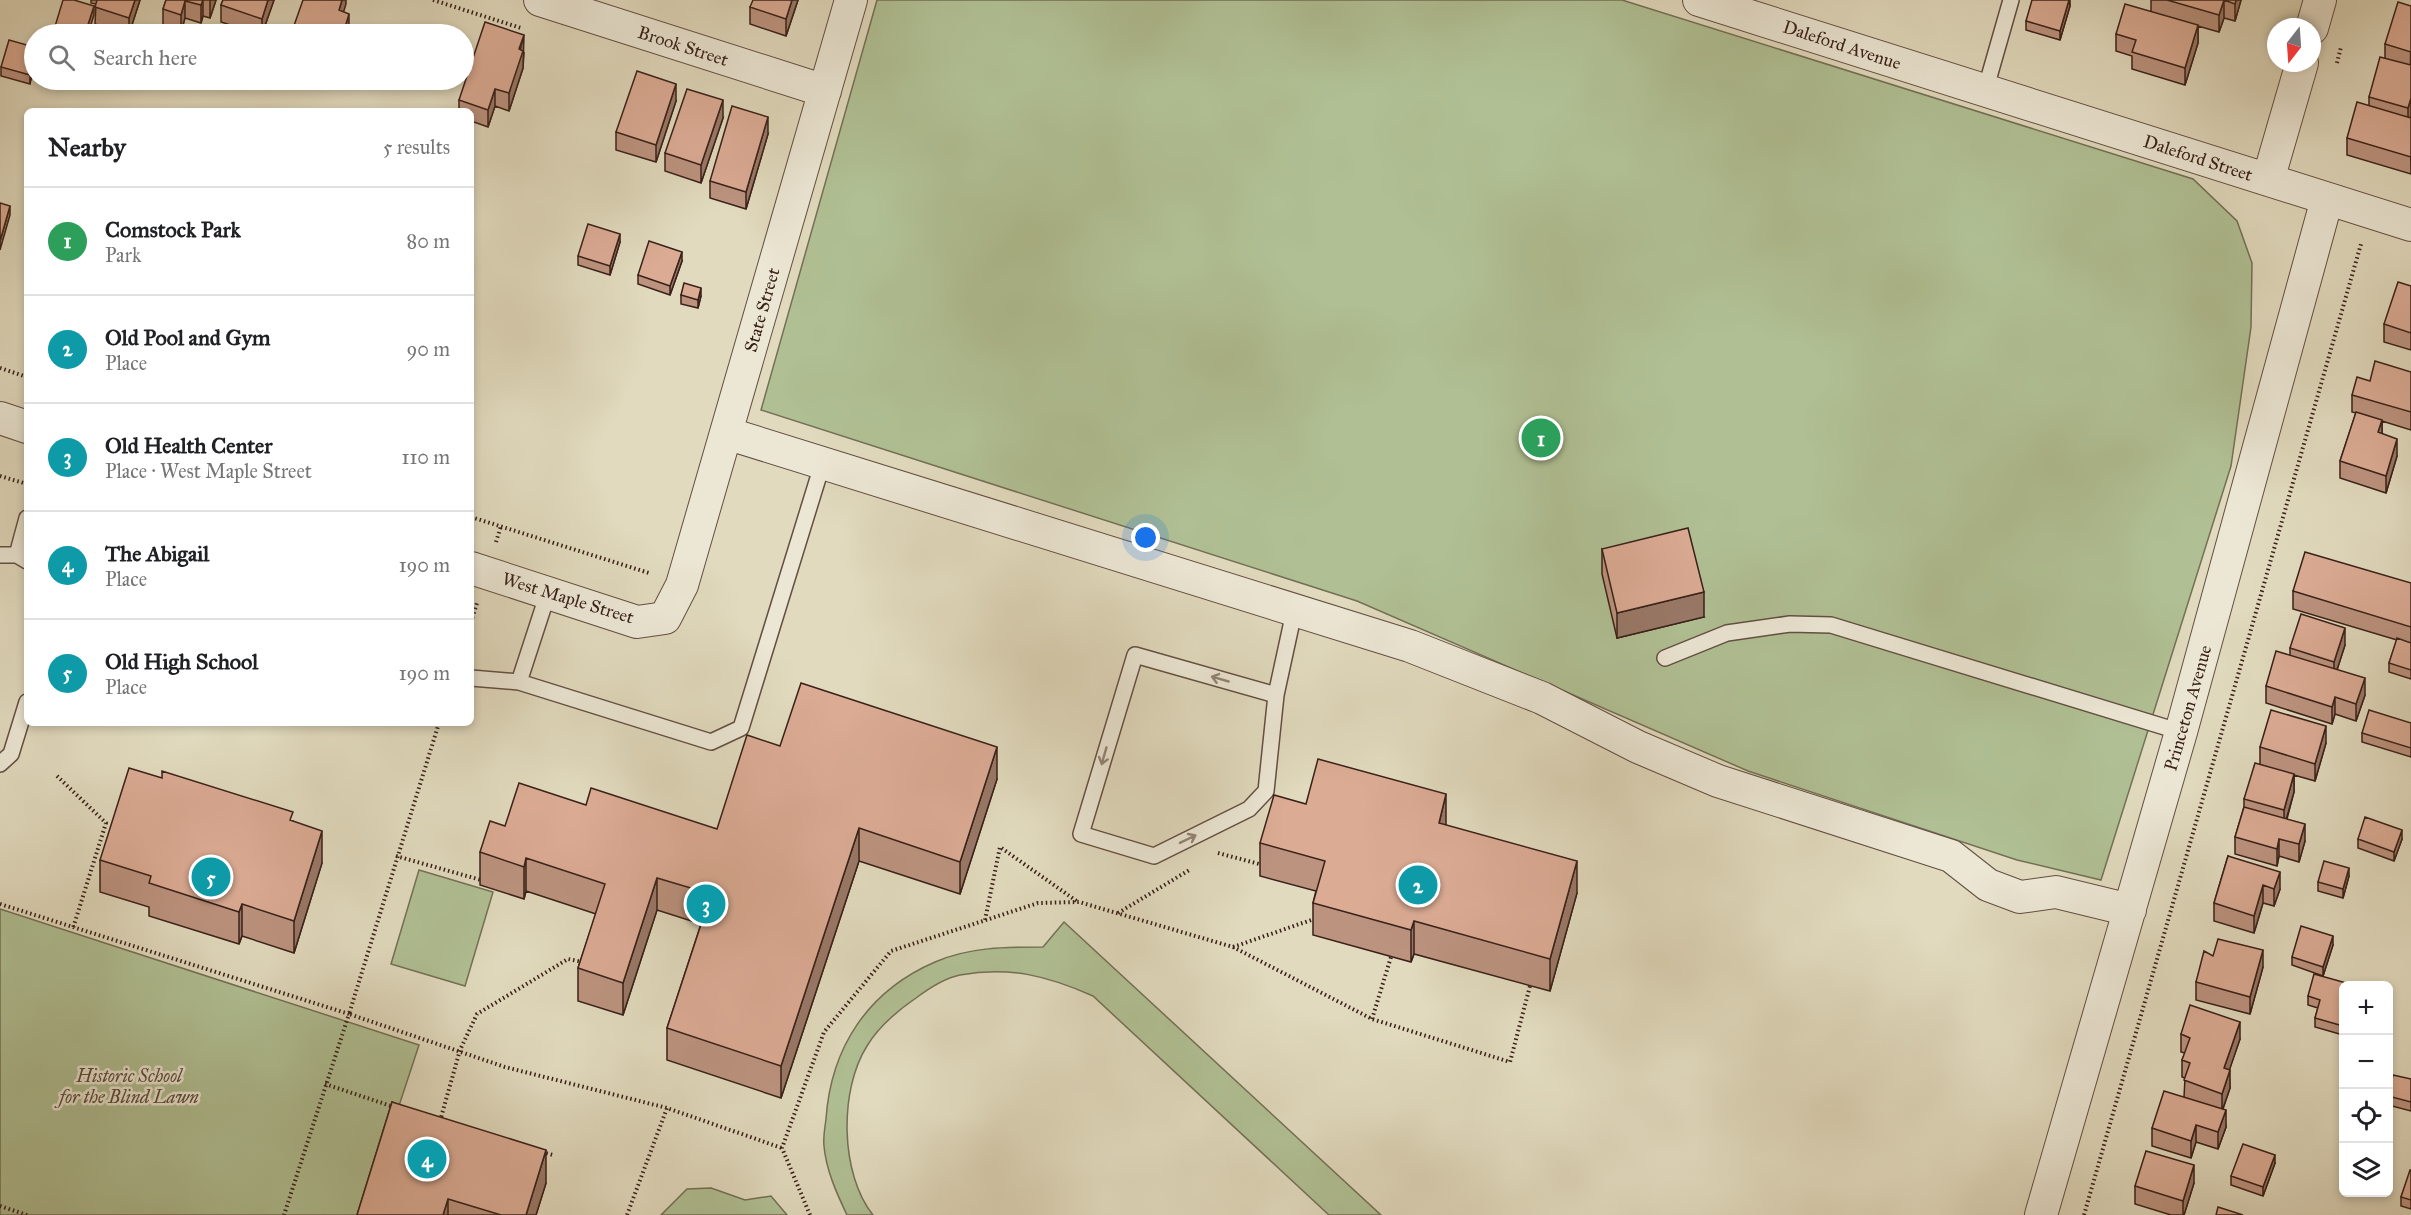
<!DOCTYPE html>
<html lang="en">
<head>
<meta charset="utf-8">
<style>
  :root { --surface:#fff; --page:#f6f6f6; --text:#202124; --muted:#757577; --line:#e0e0e0; --accent:#8f2418 }
  body { margin:0; font-family:"IM FELL Great Primer",serif; background:var(--page); color:var(--text) }
  .controls { position:absolute; right:18px; bottom:18px; display:grid; overflow:hidden; border-radius:9px; box-shadow:0 3px 9px #0003 }
  .controls button { width:54px; height:54px; display:grid; place-items:center; padding:0; border:0; border-bottom:2px solid var(--line); background:var(--surface); color:var(--text); font:30px sans-serif }
  .compass { position:absolute; left:2267px; top:18px; width:54px; height:54px; border-radius:50%; background:var(--surface); box-shadow:0 3px 9px #0003; rotate:197deg }
  .you { position:absolute; left:1146px; top:538px; width:21px; height:21px; margin:-15px; border:4px solid #fff; border-radius:50%; background:#1a73e8; box-shadow:0 0 0 9px #1a73e833 }
  .badge { display:grid; place-items:center; width:39px; height:39px; border-radius:50%; background:var(--accent); color:#fff; font-size:20px; font-weight:700 }
  .pin { position:absolute; translate:-50% -50%; border:3px solid #fff; box-shadow:0 2px 6px #0006 }
  .list { margin:0; padding:0; list-style:none }
  h2 { display:flex; justify-content:space-between; align-items:center; height:78px; margin:0; padding:0 24px; font-size:26px }
  h2 small { font-size:20px; font-weight:400; color:var(--muted) }
  .list li { display:grid; grid-template-columns:39px 1fr auto; gap:18px; align-items:center; box-sizing:border-box; height:108px; padding:0 24px; border-top:2px solid var(--line) }
  .list b { display:block; font-size:22px; white-space:nowrap }
  .list p { margin:0; font-size:20px; white-space:nowrap; color:var(--muted) }
  .list em { font-size:20px; font-style:normal; color:var(--muted) }
  .icon { flex:none; width:33px; height:33px; fill:none; stroke:currentColor; stroke-width:2; stroke-linecap:round; stroke-linejoin:round }
  .map { position:relative; flex:none; width:2411px; height:1215px; overflow:hidden }
  .search { position:absolute; background:var(--surface); box-shadow:0 3px 9px #0003; left:24px; top:24px; width:450px; height:66px; display:flex; align-items:center; gap:15px; box-sizing:border-box; padding:0 21px; border-radius:33px; color:var(--muted); font-size:22px }
  .panel { position:absolute; background:var(--surface); box-shadow:0 3px 9px #0003; left:24px; top:108px; width:450px; height:618px; border-radius:9px }
  .map>svg:first-child { display:block }
</style>
</head>
<body>
<div class="map">
<svg width="2411" height="1215" viewBox="0 0 2411 1215">
  <rect width="100%" height="100%" fill="#e1dabe"/>
  <filter id="stains"><feTurbulence type="fractalNoise" baseFrequency=".00333" numOctaves="4"/><feColorMatrix values="0 0 0 0 .2 0 0 0 0 .09 0 0 0 0 .02 0 0 0 .5 -.17"/></filter>
  <radialGradient id="worn" r=".72"><stop offset=".6" stop-color="#630" stop-opacity="0"/><stop offset="1" stop-color="#630" stop-opacity=".3"/></radialGradient>
  <!-- green -->
  <path fill="#b0c094" stroke="#747056" stroke-width="1.5" d="M877 0H1622L2193 179 2237 221 2252 263 2251 327 2231 466 2101 880 2017 860 1748 771 1357 601 761 410Z
    M419 870 493 892 465 986 391 964Z
    M0 909 419 1045 363 1215H0Z
    M1064 922 1381 1215H1329L1093 996C1048 976 1010 966 960 975 945 978 928 989 916 998 897 1011 879 1026 867 1046 839 1090 840 1174 873 1215H847C837 1194 826 1170 824 1146 823 1137 825 1127 826 1119 831 1047 868 991 935 962 969 947 1006 947 1043 947Z
    M711 1188 745 1200 771 1196 787 1215H661L687 1189Z"/>
  <g fill="none" stroke-linecap="round" stroke-linejoin="round">
    <!-- service casing -->
    <g stroke="#634f42" stroke-width="18">
      <path id="service" d="M1985 91 2011 0
        M0 555H17L27 561
        M17 555 27 518
        M1665 658 1727 633 1790 624 1831 625 2181 732
        M471 678 519 682 711 742 741 728 823 462
        M519 682 548 593
        M1276 695 1135 655 1081 834 1154 856 1249 809 1266 791 1276 695 1294 612
        M0 764 11 754 27 702"/>
    </g>
    <!-- minor casing -->
    <g stroke="#634f42" stroke-width="34">
      <path id="minor" d="M540 0 825 91
        M1699 0 2411 225
        M2312 28 2320 0
        M2268 180 2302 63
        M0 418 27 427
        M726 433 1410 646 1542 698 1638 747 1718 781 1951 856 1988 885 2020 897 2056 892 2130 910
        M471 568 637 622 665 618 682 585 851 0
        M2041 1215 2181 732 2327 199"/>
    </g>
    <!-- path -->
    <path stroke="#392119" stroke-width="4" stroke-dasharray="1.5 3" stroke-linecap="butt" d="M433 0 521 28
      M2273 45 2276 34
      M2337 63 2341 47
      M0 368 27 377
      M0 476 27 484
      M471 517 649 573
      M496 542 501 526
      M471 622 477 603
      M439 723 349 1014 505 1067 667 1108 782 1148
      M57 776 106 823 73 928
      M1218 853 1263 865
      M396 856 481 880
      M0 904 349 1014 284 1215
      M1118 913 1191 869
      M985 920 1000 847 1078 902
      M1233 947 1317 918
      M1372 1019 1391 957
      M325 1084 394 1107
      M440 1121 460 1050 477 1014 568 959 583 962
      M542 1152 553 1155
      M0 1206 27 1215
      M627 1215 667 1108
      M810 1215 782 1148 824 1032 891 951 1038 903 1079 902 1233 947 1372 1019 1510 1062 1530 986
      M2084 1215 2361 244"/>
    <!-- service -->
    <use href="#service" stroke="#ece7d5" stroke-width="15"/>
    <!-- minor -->
    <use href="#minor" stroke="#ece7d5" stroke-width="32"/>
  </g>
  <!-- wall -->
  <path fill="#bc937f" stroke="#392119" stroke-width="1.5" d="M91 0H140L129 34H125L95 24 96 4 91 3Z
    M166 0H216L210 18 203 16 201 23 185 18 181 32 163 26V9Z
    M223 0H274L262 34H258L221 22V5Z
    M798 0 786 36 750 24V7Z
    M2070 0V6L2060 40 2026 30V21Z
    M2151 0H2241L2235 21 2224 18 2219 32 2198 26V43L2185 85 2132 69V56L2116 51V34L2151 11Z
    M2411 6 2410 118 2411 174 2347 155V138L2369 106V97L2385 58V44Z
    M34 47 30 84 1 76V67Z
    M524 53 523 68 509 111 495 106 488 127 471 121V111H459V100Z
    M676 101 656 162 616 150V132Z
    M723 118 701 183 665 171V153Z
    M768 134 746 209 710 198V181Z
    M620 242 610 275 578 265V256Z
    M682 261 670 295 638 284V275Z
    M2411 286V350L2384 342V324Z
    M681 295 701 296 698 308 681 304Z
    M2411 372V430L2382 421V433L2397 456 2386 493 2340 478V461L2356 413 2352 412V395L2370 381Z
    M1602 549 1704 617 1617 638 1602 574Z
    M2411 583V679L2389 672V663L2397 640 2293 609V591Z
    M2345 645 2337 670 2365 695 2356 721 2335 714 2332 724 2266 703V686L2290 655V648Z
    M2411 723V757L2362 742V733Z
    M2326 743 2315 781 2294 775V792L2287 819 2305 841 2299 862 2279 856 2277 866 2235 854V837L2244 807V799L2260 764V747Z
    M780 746 997 779 960 894 859 861 781 1098 667 1060V1028L701 924 657 910 623 1015 578 1001V968L596 914 526 891 524 899 480 885V852L505 826 586 805 717 829Z
    M1306 804 1446 825 1577 893 1550 991 1414 954 1411 962 1313 935V903L1316 891 1260 876V843Z
    M293 821 322 863 294 953 242 936 239 944 149 916V907L100 892V860Z
    M2358 839H2402L2394 861 2358 848Z
    M2228 856 2280 889 2274 906 2263 903 2254 933 2214 921V903Z
    M2349 876 2343 898 2318 891V882Z
    M2333 945 2323 976 2292 965V957Z
    M2213 956 2263 967 2250 1014 2196 1000V982Z
    M2343 986V1035L2315 1027V1018L2318 1008 2308 1005V996Z
    M2181 1034 2240 1039 2229 1070 2230 1088 2223 1109 2226 1127 2218 1149 2196 1142 2191 1158 2152 1146V1128L2184 1097 2185 1078 2182 1077V1060L2185 1053 2181 1052Z
    M2411 1079V1111L2388 1105V1095Z
    M392 1102 546 1183 536 1215H357Z
    M2275 1163 2263 1196 2231 1185V1176Z
    M2411 1170V1209L2401 1206V1197Z
    M2194 1183 2184 1215H2171L2135 1204V1186Z"/>
  <!-- shaded-wall -->
  <path fill="#997868" stroke="#392119" stroke-width="1.5" d="M135 0H140L129 34V18Z
    M203 0V16L201 23V5Z
    M211 0H216L210 18V1Z
    M268 0H274L262 34V19Z
    M342 0H346V4L339 27V10Z
    M792 0H798L786 36V19Z
    M2069 0 2070 6 2060 40V31Z
    M2224 0V18L2219 32V15Z
    M2236 0H2241L2235 21V4Z
    M185 1V18L181 32V15Z
    M94 6V15L88 34H85Z
    M349 14V31L348 34H343Z
    M2198 25V43L2185 85V68Z
    M524 35 523 68 509 111V93Z
    M34 58V67L30 84V75Z
    M676 84V101L656 162V145Z
    M495 89V106L488 127V110Z
    M2411 98V116L2408 125V108Z
    M723 100V118L701 183V165Z
    M768 117V134L746 209V192Z
    M10 206V215L0 250V241Z
    M620 234V242L610 275V266Z
    M682 252V261L670 295V286Z
    M701 288V296L698 308V300Z
    M2382 420V438L2378 432Z
    M2397 439V456L2386 493V476Z
    M1704 592V617L1617 638V613Z
    M2345 628V645L2334 679V662Z
    M2365 678V695L2356 721V704Z
    M2335 697V714L2332 724V707Z
    M2326 726V743L2315 781V764Z
    M997 747V779L960 894V862Z
    M2294 774V792L2284 827V810Z
    M1446 794V827L1439 823Z
    M2305 824V841L2299 862V844Z
    M859 828V861L781 1098V1066Z
    M2402 830V839L2394 861V852Z
    M322 831V863L294 953V921Z
    M2279 839V856L2277 866V849Z
    M526 858V891L524 899V867Z
    M1577 861V893L1550 991V959Z
    M2349 868V876L2343 898V889Z
    M2280 872V889L2274 906V889Z
    M657 878V910L623 1015V983Z
    M2263 885V903L2254 933V916Z
    M242 904V936L239 944V912Z
    M1414 921V954L1411 962V930Z
    M2333 936V945L2323 976V967Z
    M2263 950V967L2250 1014V997Z
    M2240 1022V1039L2224 1086V1068Z
    M2230 1070V1088L2222 1111V1094Z
    M2226 1110V1127L2218 1149V1132Z
    M2196 1125V1142L2191 1158V1141Z
    M546 1150V1183L536 1215H526Z
    M2275 1155V1163L2263 1196V1187Z
    M2194 1165V1183L2184 1215H2183V1201Z
    M448 1199V1215H443Z"/>
  <!-- building -->
  <path fill="#dbab94" stroke="#392119" stroke-width="1.5" d="M63 0H74L94 6 85 34H56L53 33Z
    M97 0H135L129 18 95 7Z
    M166 0H203L201 5 185 1 181 15 163 9Z
    M223 0H268L262 19 221 5Z
    M303 0H342L339 10 349 14 343 34H291Z
    M753 0H792L786 19 750 7Z
    M2032 0H2069L2060 31 2026 21Z
    M2167 0H2236L2235 4 2224 0 2219 15Z
    M2398 2 2411 6V52L2385 44Z
    M2125 4 2198 25 2185 68 2132 52 2136 40 2116 34Z
    M485 22 524 35 519 49 523 51 509 93 495 89 488 110 459 100Z
    M9 40 34 47V58L30 75 1 67Z
    M2380 57 2411 65V98L2408 108 2369 97Z
    M637 71 676 84 656 145 616 132Z
    M687 89 723 100 701 165 665 153Z
    M2357 102 2411 118V157L2347 138Z
    M732 106 768 117 746 192 710 181Z
    M0 203 10 206 0 241Z
    M588 224 620 234 610 266 578 256Z
    M649 241 682 252 670 286 638 275Z
    M2398 282 2411 286V333L2384 324Z
    M684 283 701 288 698 300 681 295Z
    M2375 361 2411 372V412L2352 395 2357 377 2370 381Z
    M2356 412 2382 420 2378 432 2397 439 2386 476 2340 461Z
    M1688 528 1704 592 1617 613 1602 549Z
    M2305 552 2411 583V627L2293 591Z
    M2301 614 2345 628 2334 662 2290 648Z
    M2397 638 2411 643V670L2389 663Z
    M2276 651 2365 678 2356 704 2335 697 2332 707 2266 686Z
    M801 683 997 747 960 862 859 828 781 1066 667 1028 711 894 657 878 623 983 578 968 605 884 526 858 524 867 480 852 490 821 505 826 519 783 586 805 591 788 717 829 747 735 780 746Z
    M2271 710 2326 726 2315 764 2260 747Z
    M2369 710 2411 723V748L2362 733Z
    M1318 759 1446 794 1439 823 1577 861 1550 959 1414 921 1411 930 1313 903 1325 861 1260 843 1274 795 1306 804Z
    M2255 763 2294 774 2284 810 2244 799Z
    M129 768 162 778V771L293 812 290 820 322 831 294 921 242 904 239 912 149 883 151 876 100 860Z
    M2244 807 2305 824 2299 844 2279 839 2277 849 2235 837Z
    M2365 817 2402 830 2394 852 2358 839Z
    M2228 856 2280 872 2274 889 2263 885 2254 916 2214 903Z
    M2324 861 2349 868 2343 889 2318 882Z
    M2301 926 2333 936 2323 967 2292 957Z
    M2218 939 2263 950 2250 997 2196 982 2204 951 2213 956Z
    M2314 974 2357 986H2343V1026L2315 1018 2320 1000 2308 996Z
    M2190 1005 2240 1022 2224 1068 2230 1070 2222 1094 2184 1080 2190 1063 2182 1060 2190 1038 2181 1034Z
    M2393 1075 2411 1079V1102L2388 1096Z
    M2164 1091 2226 1110 2218 1132 2196 1125 2191 1141 2152 1128Z
    M392 1102 546 1150 526 1215H501L448 1199 443 1215H357Z
    M2243 1144 2275 1155 2263 1187 2231 1176Z
    M2146 1151 2194 1165 2183 1201 2135 1186Z
    M2410 1170H2411V1200L2401 1197Z
    M2218 1207 2243 1215H2216Z"/>
  <!-- one-way arrows -->
  <defs><path id="oneway-shaft" d="M-6 0H5M1.5-3L5.5 0L1.5 3" fill="none" stroke-width="1.6" stroke-linecap="round" stroke-linejoin="round" transform="scale(1.5)"/></defs>
  <g stroke="#928477">
    <use href="#oneway-shaft" transform="translate(1220 679) rotate(-164)"/>
    <use href="#oneway-shaft" transform="translate(1104 756) rotate(106)"/>
    <use href="#oneway-shaft" transform="translate(1188 839) rotate(-26)"/>
  </g>
  <g text-anchor="middle" dominant-baseline="central" stroke-width="5" stroke-linejoin="round" paint-order="stroke">
    <!-- street labels -->
    <g font-size="18" fill="#392119" stroke="#ece7d5">
      <text transform="translate(1842 45) rotate(18)">Daleford Avenue</text>
      <text transform="translate(683 46) rotate(18)">Brook Street</text>
      <text transform="translate(2198 158) rotate(18)">Daleford Street</text>
      <text transform="translate(762 310) rotate(-74)">State Street</text>
      <text transform="translate(568 598) rotate(17)">West Maple Street</text>
      <text transform="translate(2188 708) rotate(-74)">Princeton Avenue</text>
    </g>
    <!-- park labels -->
    <g font-size="18" font-style="italic" fill="#574938" stroke="#ece7d5">
      <text x="129" y="1076">Historic School<tspan x="129" dy="21">for the Blind Lawn</tspan></text>
    </g>
  </g>
  <rect width="100%" height="100%" filter="url(#stains)"/>
  <rect width="100%" height="100%" fill="url(#worn)"/>
</svg>
<div class="controls">
<button>+</button>
<button>−</button>
<button><svg class="icon" aria-label="locate" viewBox="0 0 24 24"><circle cx="12" cy="12" r="6"/><path d="M12 2v4M12 18v4M2 12h4M18 12h4"/></svg></button>
<button><svg class="icon" aria-label="layers" viewBox="0 0 24 24"><path d="M12 4l9 5-9 5-9-5zM3 14l9 5 9-5"/></svg></button>
</div>
<svg class="compass" viewBox="-18 -18 36 36"><path d="M0-13l5 13h-10z" fill="#e53935"/><path d="M0 13l5-13h-10z" fill="#757577"/></svg>
<div class="you"></div>
<div class="pin badge" style="left:1541px;top:438px;background:#2e9e5b">1</div>
<div class="pin badge" style="left:1418px;top:885px;background:#0f9aa8">2</div>
<div class="pin badge" style="left:706px;top:904px;background:#0f9aa8">3</div>
<div class="pin badge" style="left:427px;top:1159px;background:#0f9aa8">4</div>
<div class="pin badge" style="left:211px;top:877px;background:#0f9aa8">5</div>
<div class="search"><svg class="icon" aria-label="search" viewBox="0 0 24 24"><circle cx="10" cy="10" r="6"/><path d="M15 15l6 6"/></svg>Search here</div>
<section class="panel">
<h2>Nearby<small>5 results</small></h2>
<ul class="list">
<li><span class="badge" style="background:#2e9e5b">1</span><div><b>Comstock Park</b><p>Park</p></div><em>80 m</em></li>
<li><span class="badge" style="background:#0f9aa8">2</span><div><b>Old Pool and Gym</b><p>Place</p></div><em>90 m</em></li>
<li><span class="badge" style="background:#0f9aa8">3</span><div><b>Old Health Center</b><p>Place · West Maple Street</p></div><em>110 m</em></li>
<li><span class="badge" style="background:#0f9aa8">4</span><div><b>The Abigail</b><p>Place</p></div><em>190 m</em></li>
<li><span class="badge" style="background:#0f9aa8">5</span><div><b>Old High School</b><p>Place</p></div><em>190 m</em></li>
</ul>
</section>
</div>
</body>
</html>
